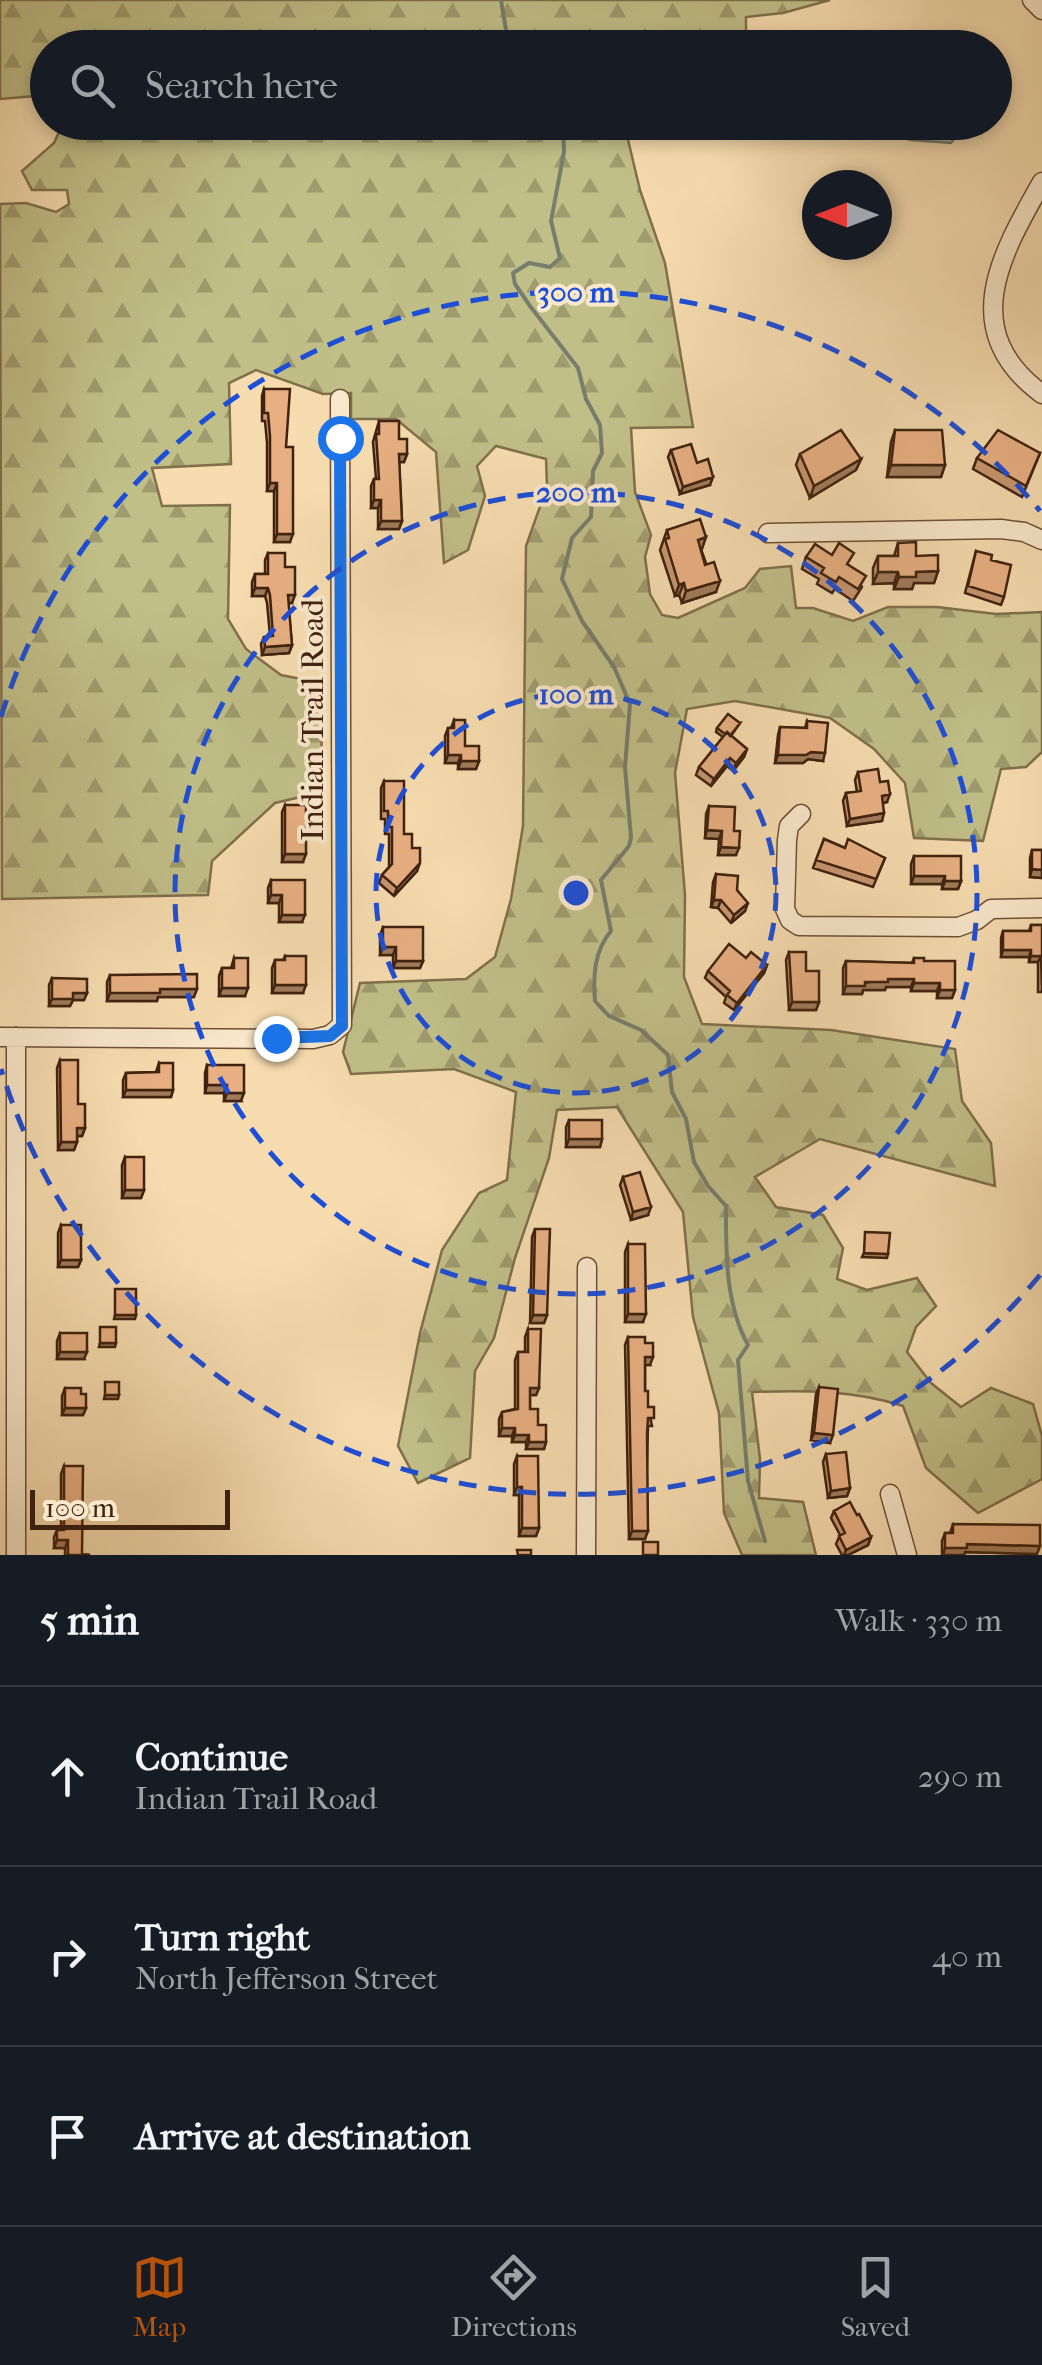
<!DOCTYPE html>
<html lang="en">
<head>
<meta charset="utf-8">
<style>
  :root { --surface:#171b24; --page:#242831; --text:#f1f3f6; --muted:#9ea1a6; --line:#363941; --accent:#b45309 }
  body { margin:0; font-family:"IM FELL French Canon",serif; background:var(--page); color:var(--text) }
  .compass { position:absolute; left:802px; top:170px; width:90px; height:90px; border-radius:50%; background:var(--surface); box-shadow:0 5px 15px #0003; rotate:270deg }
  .scale { position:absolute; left:30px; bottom:25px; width:200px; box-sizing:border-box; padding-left:10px; border:5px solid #3f220f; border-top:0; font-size:28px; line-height:35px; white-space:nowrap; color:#3f220f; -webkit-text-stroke:8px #f9e8cb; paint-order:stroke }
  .stop { position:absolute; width:30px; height:30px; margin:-22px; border:8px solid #1a73e8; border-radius:50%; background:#fff }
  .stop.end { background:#1a73e8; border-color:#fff; box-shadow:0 2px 10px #0008 }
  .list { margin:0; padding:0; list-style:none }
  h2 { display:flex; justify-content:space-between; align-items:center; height:130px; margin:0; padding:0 40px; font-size:42px }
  h2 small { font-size:32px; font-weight:400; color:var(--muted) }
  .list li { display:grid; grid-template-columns:65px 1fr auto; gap:30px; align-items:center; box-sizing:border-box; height:180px; padding:0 40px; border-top:2px solid var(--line) }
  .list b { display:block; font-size:38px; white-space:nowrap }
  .list p { margin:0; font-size:32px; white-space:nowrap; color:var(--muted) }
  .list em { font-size:32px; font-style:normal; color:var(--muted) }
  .icon { flex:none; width:55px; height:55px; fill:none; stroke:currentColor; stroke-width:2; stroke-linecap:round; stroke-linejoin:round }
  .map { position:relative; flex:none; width:1042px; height:1555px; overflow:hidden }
  .search { position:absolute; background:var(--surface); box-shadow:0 5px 15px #0003; left:30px; right:30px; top:30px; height:110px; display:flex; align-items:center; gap:25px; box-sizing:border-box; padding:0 35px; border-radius:55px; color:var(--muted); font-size:38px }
  .sheet { height:670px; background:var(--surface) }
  nav { display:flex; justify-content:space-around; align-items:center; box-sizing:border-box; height:140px; border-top:2px solid var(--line); background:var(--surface); font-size:28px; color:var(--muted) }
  nav a { display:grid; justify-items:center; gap:5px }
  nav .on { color:var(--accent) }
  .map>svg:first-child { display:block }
</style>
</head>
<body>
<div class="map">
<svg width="1042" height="1555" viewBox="0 0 1042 1555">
  <defs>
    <pattern id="forest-firs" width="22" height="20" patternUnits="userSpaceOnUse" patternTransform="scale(2.5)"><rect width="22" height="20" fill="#c1bf88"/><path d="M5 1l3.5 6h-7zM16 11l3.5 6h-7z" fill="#9e9b6e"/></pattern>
    <pattern id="water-rules" width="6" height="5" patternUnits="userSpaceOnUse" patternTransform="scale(2.5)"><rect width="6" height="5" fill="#9dbcac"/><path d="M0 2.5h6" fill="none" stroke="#88a193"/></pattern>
  </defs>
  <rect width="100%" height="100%" fill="#f6dcaf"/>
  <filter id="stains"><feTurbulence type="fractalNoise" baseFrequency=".002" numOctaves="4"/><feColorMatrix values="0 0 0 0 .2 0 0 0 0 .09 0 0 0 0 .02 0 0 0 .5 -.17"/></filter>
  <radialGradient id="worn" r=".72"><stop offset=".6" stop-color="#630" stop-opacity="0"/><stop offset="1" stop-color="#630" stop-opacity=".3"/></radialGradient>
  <!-- forest -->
  <path fill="url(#forest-firs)" stroke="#80704c" stroke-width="2.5" d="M0 0H830L783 13 746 17V47H708L689 37 631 39 629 48H48L47 95 0 99Z
    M63 123H624L640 190 665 263 693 427 631 428 635 492 651 535 645 557 650 594 662 615 678 618 745 588 760 569 791 566 796 608H813L853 621 888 607H937L996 614 1042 612V752L1026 767 1001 769 983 841 914 838 905 783 874 749 830 718 735 701 687 709 675 773 685 895 684 977 702 1024 831 1030 955 1049 962 1101 991 1143 995 1186 820 1139 755 1177 776 1207 823 1215 843 1248 837 1279 867 1290 917 1278 936 1306 916 1327 907 1352 931 1383 961 1407 991 1388 1033 1404 1042 1436V1479L978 1513 926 1468 903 1406C854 1390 803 1390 752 1392L760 1459 759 1498 803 1502 816 1555H742L724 1513 719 1413 693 1317 683 1212 617 1107 557 1110 549 1158 515 1258 494 1338 475 1371 470 1458 418 1483 398 1446 420 1333 442 1250 479 1193 507 1180 516 1092 454 1069 351 1074 343 1052 360 983 466 979 495 957 511 899 523 826 526 546 547 487 546 459 496 446 477 466 485 496 468 550 444 563 436 452 396 419H351V393L323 394 256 370 229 383 231 464 152 468 162 506 230 505 228 619 246 649 281 675 321 683 322 792 275 803 212 861 208 895 2 899 0 204 26 203 56 212 69 204 67 190H32L22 171 54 143Z"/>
  <!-- water -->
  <path fill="url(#water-rules)" stroke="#777e6d" stroke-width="2.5" d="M848 123 967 122V123L951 143 911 140Z"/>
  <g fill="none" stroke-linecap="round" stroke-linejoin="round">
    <!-- stream -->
    <path stroke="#777e6d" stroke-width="4" d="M501 0 509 48
      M563 122 564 152 551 221 560 258 550 267 529 263 513 273 515 284 530 306 578 368 586 399 600 425 602 453 593 471 591 517 572 538 562 579 582 621 614 667 630 704 625 767 631 838 629 846 601 880 611 931C594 951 593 976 595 1001L609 1016 641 1030 668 1055 672 1092 686 1119 694 1162 708 1186 726 1206C726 1253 725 1303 748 1345L738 1360 748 1481 765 1541"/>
    <!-- minor casing -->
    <g stroke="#6d5037" stroke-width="21">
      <path id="minor" d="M1032 0 1042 10
        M1042 182C1000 256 957 331 1042 394
        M768 533 1001 529 1024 532 1042 540
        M801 814 789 826 787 840 785 909 790 920 799 926 958 927 977 920 991 909 1042 908
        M0 1037 313 1039 330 1035 342 1025 340 399
        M16 1037V1555
        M890 1494 907 1555
        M586 1555 587 1267"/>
    </g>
    <!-- minor -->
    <use href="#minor" stroke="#f9e8cb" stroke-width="18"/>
  </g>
  <!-- wall -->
  <path fill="#c89770" stroke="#3f220f" stroke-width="2.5" d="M654 122H672L669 130Z
    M264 389 286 447 290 542H274V491H267V443L265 421H262V396Z
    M379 421 399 439 407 454 404 462H399L402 521 399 529H378V508H371V486L374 479H376L373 442Z
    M895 430 945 465 941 477H887L891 442Z
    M671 450 697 463 710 485 680 494 668 457Z
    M1040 453 1022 497 973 469 977 458Z
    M800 454 861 459 856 470 810 498 796 465Z
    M667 530 702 549H701L716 592 682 603 679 595 675 596 660 550Z
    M898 543 938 571 934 583H914L912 589H894V583L873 584V568L878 556H894Z
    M976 551 991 560 1004 597 1001 605 965 593Z
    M268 553 285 567 292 603H288L292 645 289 653 262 655 261 644 264 637 270 636 267 603 265 596H252V582L255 574H265V560Z
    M806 557 849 565 862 587 853 601 835 589 832 593 817 584 819 579 802 569Z
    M454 720 465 746 479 761 476 769H458V763H445V736L448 728H451Z
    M807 721 823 761 808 759 803 763H775L778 735 780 727 805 728Z
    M740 723 731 736 747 749 744 757 733 771 727 766 711 786 696 775 699 767 723 737 716 732 717 728Z
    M858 772 880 782 887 802 883 803 882 821 847 826 843 801 846 793 857 792 855 780Z
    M384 781 404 834 412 848 417 871 394 896 379 883 382 875 389 867V834H385V819H381V788Z
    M285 805 303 862H282V812Z
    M709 806 734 831 736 855H718L719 839 705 838 706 814Z
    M824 839 845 848 885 858 873 887 813 868Z
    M1032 850H1042V878L1030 877V858Z
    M914 856 961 881 958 889H942V884H911V864Z
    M716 874 737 890 745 911 731 923 718 908 711 907 713 882Z
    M271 880 302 922H279V903H268V888Z
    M1031 925H1042V992H1038V962H1029V957H1001V938L1003 931H1029Z
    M383 927 423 961 420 968H393V955H380V935Z
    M789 952 806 971 819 1002 816 1010H789L786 960Z
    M285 956 303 993H272V968L275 960H283Z
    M234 958 245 996H219V976L222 968H231Z
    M914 958 924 961 955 990 952 998H937V991H911V987H886L885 990H863L862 994H843V968L846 961 912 963Z
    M767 965 764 973 734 1010 724 1003 726 997 705 978 708 971Z
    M110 975 194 997H158L157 1001H107V982Z
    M52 978 87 993 84 1000H73L70 1006H49V985Z
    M60 1060 78 1104 85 1128 82 1136H77V1142L74 1150H58L57 1068Z
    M159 1063 173 1090 171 1097H123V1080L126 1073 156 1072Z
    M207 1065 241 1101H224V1093H205V1073Z
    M569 1120 602 1139 600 1147H566V1127Z
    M125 1157 144 1190 141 1198H122V1165Z
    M623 1177 648 1215 631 1220 620 1185Z
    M61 1225 81 1260 78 1267H58V1233Z
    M535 1229 547 1315 544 1323H530L532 1237Z
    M628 1244 643 1322H625V1252Z
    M528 1329 539 1388 536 1395H530V1409L546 1442 544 1449H526V1442H512V1436H499V1419L502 1412 515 1409V1360L518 1352H525V1337Z
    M60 1333 84 1359H57V1341Z
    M628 1337 650 1365H645V1391L652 1426H648L645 1539H629L625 1345Z
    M819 1387 830 1443 811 1440 816 1394Z
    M65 1388 81 1394 86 1408 83 1415H62V1396Z
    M826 1454 850 1488 847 1496 828 1498 823 1462Z
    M517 1456 539 1528 536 1536H519V1495H514V1464Z
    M64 1466 82 1554 90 1555H65V1548H54V1537L57 1530H61V1474Z
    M834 1511 857 1515 871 1537 868 1545 848 1555H842L836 1544 840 1535 831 1518Z
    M953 1524 1037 1554 965 1552 964 1555H942V1541L945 1533H950Z"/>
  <!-- shaded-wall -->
  <path fill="#a27b5b" stroke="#3f220f" stroke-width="2.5" d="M399 454H407L404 462H396Z
    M861 459 856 470 810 498 814 486Z
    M891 465H945L941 477H887Z
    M713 477 710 485 680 494 683 487Z
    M270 483H277L274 491H267Z
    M374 500H381L378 508H371Z
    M381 521H402L399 529H378Z
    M277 534H293L290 542H274Z
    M706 537 702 549 693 552 698 540Z
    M938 571 934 583H914L912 589H894L899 577 916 572Z
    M878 572H898L894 583 873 584Z
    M720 581 716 592 682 603 686 591Z
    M684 583 679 595 675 596 679 585Z
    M255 588H268L265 596H252Z
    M288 595H295L292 603H285Z
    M292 645 289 653 262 655 265 647Z
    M747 749 744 757 733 771 736 763Z
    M811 752 825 753 823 761 808 759 803 763H775L778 755Z
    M448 755H461L458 763H445Z
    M730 758 727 766 711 786 714 779Z
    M461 761H479L476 769H458Z
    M890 794 887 802 879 804 882 796Z
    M884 813 882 821 847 826 850 819Z
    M707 830 722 831 719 839 705 838Z
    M721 847 739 848 736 855H718Z
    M285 854H306L303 862H282Z
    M420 863 417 871 394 896 397 888Z
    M1032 869 1042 870V878L1030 877Z
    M914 876H945L942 884H911Z
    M945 881H961L958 889H942Z
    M271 895H282L279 903H268Z
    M714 900H721L718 908 711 907Z
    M748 903 745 911 731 923 734 915Z
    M282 915H305L302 922H279Z
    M383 947H396L393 955H380Z
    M1003 950H1031L1029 957H1001Z
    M1031 956H1041L1038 962H1029Z
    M396 961H423L420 968H393Z
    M767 965 764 973 734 1010 737 1003Z
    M888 979H914L911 987H886L885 990H863L862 994H843L846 986Z
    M914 983H940L937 991H911Z
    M275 985H306L303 993H272Z
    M222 988H248L245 996H219Z
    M160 989H197L194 997H158L157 1001H107L110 993Z
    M940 990H955L952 998H937Z
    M73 993H87L84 1000H73L70 1006H49L52 999Z
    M792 1002H819L816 1010H789Z
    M207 1085H227L224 1093H205Z
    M126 1090H173L171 1097H123Z
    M227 1093H244L241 1101H224Z
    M77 1128H85L82 1136H74Z
    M569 1139H602L600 1147H566Z
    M61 1142H77L74 1150H58Z
    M125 1190H144L141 1198H122Z
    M651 1207 648 1215 631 1220 633 1212Z
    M864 1253 888 1254 887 1258 862 1257Z
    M61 1260H81L78 1267H58Z
    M628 1314H646L643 1322H625Z
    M115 1315H136L135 1319H114Z
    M533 1315H547L544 1323H530Z
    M100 1343H116L115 1347H99Z
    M60 1352H87L84 1359H57Z
    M645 1357H653L650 1365H642Z
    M530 1388H539L536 1395H528Z
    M105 1395H119L118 1399H104Z
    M65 1408H86L83 1415H62Z
    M502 1428H515L512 1436H499Z
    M814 1433 833 1435 830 1443 811 1440Z
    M515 1435H529L526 1442H512Z
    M529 1442H546L544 1449H526Z
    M517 1487H522L519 1495H514Z
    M850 1488 847 1496 828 1498 831 1491Z
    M522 1528H539L536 1536H519Z
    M632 1531H648L645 1539H629Z
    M871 1537 868 1545 848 1555H844L846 1550Z
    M57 1540H68L65 1548H54Z
    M967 1544 1040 1546 1037 1554 965 1552 964 1555H943L945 1548Z"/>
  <!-- building -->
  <path fill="#e8b082" stroke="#3f220f" stroke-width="2.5" d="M264 389H290L286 447H293V534H277V483H270V436L268 413H264Z
    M379 421H399V439H407V454H399L402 521H381V500H374V479H379L376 434H379Z
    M841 430 861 459 814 486 800 454Z
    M895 430H942L945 465H891Z
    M998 430 1040 453 1026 486 977 458Z
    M691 444 697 463 708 459 713 477 683 487 671 450Z
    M700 519 706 537 698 540 705 565 714 562 720 581 686 591 684 583 679 585 665 539 669 538 667 530Z
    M916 542V556L938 555V571L916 572V577H899L898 572H878V556H898V543Z
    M839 543 854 553 847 564 866 576 858 589 839 577 836 582 821 573 824 568 806 557 815 544 832 555Z
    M976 551 992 555 991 560 1011 565 1004 597 968 586Z
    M268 553H285V567H295V595H288L292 645 265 647 264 637 273 636 270 595 268 588H255V574H268Z
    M728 714 740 723 730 736 727 732 725 734 717 728Z
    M454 720H465V746H479V761H461V755H448V728H454Z
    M807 721 828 723 825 753 811 752 806 755H778L780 727 807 728Z
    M727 732 747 749 736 763 730 758 714 779 699 767Z
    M878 769 880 782 888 781 890 794 882 796 884 813 850 819 846 793 861 791 858 772Z
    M384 781H404V834H412V848H420V863L397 888 382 875 392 864V827H388V811H384Z
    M285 805H306V854H285Z
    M709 806 735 807 734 831H740L739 848 721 847 722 831 707 830Z
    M824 839 845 848 848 839 885 858 876 879 816 860Z
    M1032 850H1042V870L1032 869Z
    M914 856H961V881H945V876H914Z
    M716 874 738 876 737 890 748 903 734 915 721 900H714Z
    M271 880H305V915H282V895H271Z
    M1031 925H1042V985L1041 956H1031V950H1003V931H1031Z
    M383 927H423V961H396V947H383Z
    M729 944 746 958 751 952 767 965 737 1003 727 995 730 991 708 971Z
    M789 952H806V971H819V1002H792Z
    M285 956H306V985H275V960H285Z
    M234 958H248V988H222V968H234Z
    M914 958H924V961H955V990H940V983H914V979H888V982H865V986H846V961L914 963Z
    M197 974V989H160V993H110V975Z
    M52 978 87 979V993H73V999H52Z
    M60 1060H78V1104H85V1128H77V1142H61Z
    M159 1063H173V1090H126V1073L159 1072Z
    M207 1065H244V1093H227V1085H207Z
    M569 1120H602V1139H569Z
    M125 1157H144V1190H125Z
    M640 1172 651 1207 633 1212 623 1177Z
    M61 1225H81V1260H61Z
    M535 1229H550L547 1315H533Z
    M865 1232 890 1233 888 1254 864 1253Z
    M628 1244H645L646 1314H628Z
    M115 1289H136V1315H115Z
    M100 1327H116V1343H100Z
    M528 1329H541L539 1388H530V1409H538V1425H546V1442H529V1435H515V1428H502V1412L518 1409V1352H528Z
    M60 1333H87V1352H60Z
    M628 1337H645V1343H653V1357H645V1391H648V1407H654V1418H648L647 1434 648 1531H632Z
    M105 1382H119V1395H105Z
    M819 1387 838 1389 833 1435 814 1433Z
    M65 1388H81V1394H86V1408H65Z
    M846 1452 850 1488 831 1491 826 1454Z
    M517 1456H538L539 1528H522V1487H517Z
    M64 1466H83L82 1554 90 1555H68V1540H57V1530H64Z
    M850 1502 857 1515 859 1514 871 1537 846 1550 839 1536 845 1533 834 1511Z
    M953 1524 1040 1525V1546L967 1544V1548H945V1533H953Z
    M643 1542H658V1555H643Z
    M517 1550H531V1555H518Z"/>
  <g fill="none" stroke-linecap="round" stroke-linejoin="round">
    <!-- route -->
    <path stroke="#1a73e8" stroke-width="12" d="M276 1038 330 1036 342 1026 340 438"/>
  </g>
  <!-- distance rings -->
  <g fill="none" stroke="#1d4ed8" stroke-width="5" stroke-dasharray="18 12">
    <circle cx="576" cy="893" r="200"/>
    <circle cx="576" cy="893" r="401"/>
    <path d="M1040 1275A601 601 0 0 1 1 1069M1 717A601 601 0 0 1 1040 511"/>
  </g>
  <g text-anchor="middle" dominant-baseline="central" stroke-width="8" stroke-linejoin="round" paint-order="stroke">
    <!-- street labels -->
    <g font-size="32" fill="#3f220f" stroke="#f9e8cb">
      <text transform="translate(312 720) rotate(-90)">Indian Trail Road</text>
    </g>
  </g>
  <circle cx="576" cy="893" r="15" fill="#1d4ed8" stroke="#f9e8cb" stroke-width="5"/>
  <g font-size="30" text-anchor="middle" font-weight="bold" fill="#1d4ed8" stroke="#f9e8cb" stroke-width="8" stroke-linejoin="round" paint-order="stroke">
    <text x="576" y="302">300 m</text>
    <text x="576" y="502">200 m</text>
    <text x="576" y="704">100 m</text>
  </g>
  <rect width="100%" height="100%" filter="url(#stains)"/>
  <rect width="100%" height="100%" fill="url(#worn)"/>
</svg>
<svg class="compass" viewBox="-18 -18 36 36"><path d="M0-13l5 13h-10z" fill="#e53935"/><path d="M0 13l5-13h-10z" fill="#9ea1a6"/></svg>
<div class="scale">100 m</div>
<div class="stop" style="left:340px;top:438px"></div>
<div class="stop end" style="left:276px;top:1038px"></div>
<div class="search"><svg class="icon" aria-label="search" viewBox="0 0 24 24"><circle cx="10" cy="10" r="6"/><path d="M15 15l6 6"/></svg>Search here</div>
</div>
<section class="sheet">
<h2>5 min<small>Walk · 330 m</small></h2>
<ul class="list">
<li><svg class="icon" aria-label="ahead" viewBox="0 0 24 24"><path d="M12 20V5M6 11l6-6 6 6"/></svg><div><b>Continue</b><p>Indian Trail Road</p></div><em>290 m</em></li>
<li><svg class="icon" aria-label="right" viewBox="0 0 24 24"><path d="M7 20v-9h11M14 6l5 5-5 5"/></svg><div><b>Turn right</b><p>North Jefferson Street</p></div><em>40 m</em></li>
<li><svg class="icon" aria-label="arrive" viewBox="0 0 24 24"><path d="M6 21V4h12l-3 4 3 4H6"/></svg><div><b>Arrive at destination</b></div></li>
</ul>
</section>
<nav>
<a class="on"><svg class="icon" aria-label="map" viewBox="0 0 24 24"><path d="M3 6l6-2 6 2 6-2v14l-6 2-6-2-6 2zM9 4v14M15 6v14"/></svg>Map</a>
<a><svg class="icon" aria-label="directions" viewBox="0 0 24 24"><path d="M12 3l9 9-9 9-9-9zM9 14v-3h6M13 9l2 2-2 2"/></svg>Directions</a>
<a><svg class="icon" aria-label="saved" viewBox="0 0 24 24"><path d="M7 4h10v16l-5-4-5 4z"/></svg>Saved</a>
</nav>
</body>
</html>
